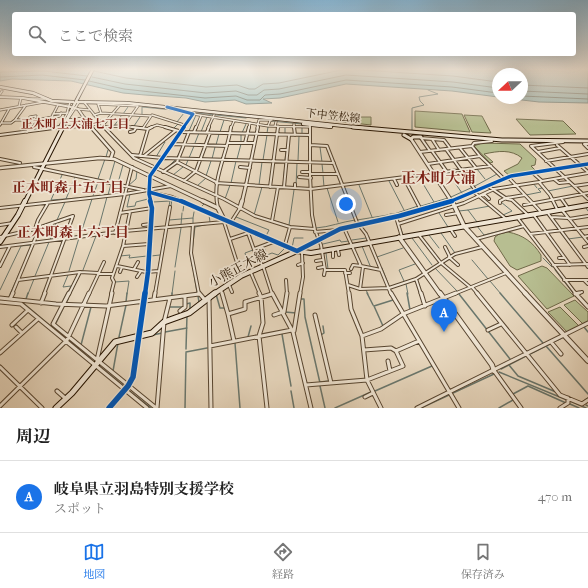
<!DOCTYPE html>
<html lang="ja">
<head>
<meta charset="utf-8">
<style>
  :root { --surface:#fff; --page:#f6f6f6; --text:#222; --muted:#767676; --line:#e0e0e0; --accent:#1a73e8 }
  body { margin:0; font-family:"IM FELL French Canon","Noto Serif JP",serif; background:var(--page); color:var(--text) }
  .compass { position:absolute; left:492px; top:68px; width:36px; height:36px; border-radius:50%; background:var(--surface); box-shadow:0 4px 16px #0002; rotate:248deg }
  .you { position:absolute; left:346px; top:204px; width:14px; height:14px; margin:-10px; border:3px solid #fff; border-radius:50%; background:#1a73e8; box-shadow:0 0 0 6px #1a73e833 }
  .badge { display:grid; place-items:center; width:26px; height:26px; border-radius:50%; background:var(--accent); color:#fff; font-size:13px; font-weight:700 }
  .pin { position:absolute; translate:-50% -33px; filter:drop-shadow(0 1px 2px #0008) }
  .pin::after { content:''; position:absolute; top:21px; width:14px; height:12px; background:inherit; clip-path:polygon(0 0,100% 0,50% 100%) }
  .list { margin:0; padding:0; list-style:none }
  h2 { display:flex; justify-content:space-between; align-items:center; height:52px; margin:0; padding:0 16px; font-size:17px }
  h2 small { font-size:13px; font-weight:400; color:var(--muted) }
  .list li { display:grid; grid-template-columns:26px 1fr auto; gap:12px; align-items:center; box-sizing:border-box; height:72px; padding:0 16px; border-top:1px solid var(--line) }
  .list b { display:block; font-size:15px; white-space:nowrap }
  .list p { margin:0; font-size:13px; white-space:nowrap; color:var(--muted) }
  .list em { font-size:13px; font-style:normal; color:var(--muted) }
  .icon { flex:none; width:22px; height:22px; fill:none; stroke:currentColor; stroke-width:2; stroke-linecap:round; stroke-linejoin:round }
  .map { position:relative; flex:none; width:588px; height:408px; overflow:hidden }
  .search { position:absolute; background:var(--surface); box-shadow:0 4px 16px #0002; left:12px; right:12px; top:12px; height:44px; display:flex; align-items:center; gap:10px; box-sizing:border-box; padding:0 14px; border-radius:4px; color:var(--muted); font-size:15px }
  .sheet { height:124px; background:var(--surface) }
  nav { display:flex; justify-content:space-around; align-items:center; box-sizing:border-box; height:56px; border-top:1px solid var(--line); background:var(--surface); font-size:11px; color:var(--muted) }
  nav a { display:grid; justify-items:center; gap:2px }
  nav .on { color:var(--accent) }
  .map>svg:first-child { display:block }
</style>
</head>
<body>
<div class="map">
<svg width="588" height="408" viewBox="0 0 588 408">
  <rect width="100%" height="100%" fill="#e8d8bf"/>
  <filter id="stains"><feTurbulence type="fractalNoise" baseFrequency=".005" numOctaves="4"/><feColorMatrix values="0 0 0 0 .2 0 0 0 0 .09 0 0 0 0 .02 0 0 0 .5 -.17"/></filter>
  <radialGradient id="worn" r=".72"><stop offset=".6" stop-color="#630" stop-opacity="0"/><stop offset="1" stop-color="#630" stop-opacity=".3"/></radialGradient>
  <!-- green -->
  <path fill="#b7be91" stroke="#6f6948" d="M415 111 462 114 470 132 415 127Z
    M464 115 482 116 491 133 472 132Z
    M335 117H371V125L335 121Z
    M516 119 563 121 576 134 530 135Z
    M482 143 520 144 536 159 535 165 531 166 536 171 510 176 504 171 518 164 522 158C511 149 498 151 484 154L493 162 490 163 474 146Z
    M508 232C523 235 533 242 541 255V261L517 270 510 266 494 241 495 237 499 234Z
    M542 266 547 268 574 296 547 309 518 276Z
    M575 300 588 312V321L583 324 564 305Z
    M560 307 579 326 568 333 548 312Z"/>
  <!-- water -->
  <path fill="#97b9b5" stroke="#6a776d" d="M0 69H588V103L539 102 505 98H522V74H498V97L452 91 346 84 280 98 263 99 272 103 246 104 235 100 205 102 186 98 145 95 123 93 71 81 12 79 0 81Z"/>
  <g fill="none" stroke-linecap="round" stroke-linejoin="round">
    <!-- shore -->
    <path stroke="#5f665a" stroke-width="1" d="M94 71 126 78 206 87 237 85 249 89H255L263 84 279 83 346 69 453 76 498 82
      M0 72 44 71 87 76
      M0 77 42 75 85 80
      M92 77 125 84 206 93 236 91 248 95H257L264 90 279 89 346 75 453 82 498 88
      M89 81 124 89 205 98 236 96 247 100H260L265 95 280 94 346 80 452 87 498 93
      M522 85 588 88
      M522 91 588 94
      M522 96 588 99"/>
    <!-- stream-far1 -->
    <path stroke="#6a776d" stroke-width="1" d="M186 112 246 118
      M123 114 128 107
      M142 115V107L173 110
      M271 121 302 124
      M177 122 184 113
      M114 126 121 116
      M134 126 140 117
      M285 128V134
      M302 128V135
      M173 129 178 124
      M412 130V108L424 105 420 101 419 97 438 94 428 90
      M189 131 196 115
      M201 132 207 117
      M220 132 224 120
      M242 133 246 124
      M267 133 268 127
      M241 135V141
      M195 143 199 133
      M216 145 219 134
      M320 147 322 162
      M287 149 288 136
      M106 157 108 150
      M156 157 165 142H163
      M177 157 182 148
      M189 158 194 146
      M212 159 215 147
      M237 159 241 144
      M263 160 267 135
      M285 160 286 151
      M298 161 299 136
      M322 164 323 173
      M186 165 188 160
      M36 166 39 167
      M168 167 176 159
      M477 169 485 179
      M448 173 462 193
      M62 175 51 200 78 198
      M173 175 183 167
      M323 175 324 187
      M208 177 206 176 211 161
      M419 177 434 202
      M98 179 105 159
      M389 181 404 210
      M109 182 115 161
      M118 183 123 165
      M231 183 236 161
      M533 183 537 188
      M259 185 262 162
      M359 185 372 217
      M128 186 136 179 137 171
      M197 186 206 178
      M475 186 497 174
      M283 187 285 163
      M296 187 297 163
      M327 188 338 222
      M548 191 573 186
      M155 192 162 194
      M130 194 127 207 135 206 136 202 148 199 149 202
      M108 195 116 194 118 186
      M108 195 111 184
      M526 195 541 192 538 189 542 188
      M93 196 98 182
      M451 197 473 187
      M81 198 105 195
      M66 199 75 177
      M225 199 230 185
      M564 199 582 195
      M153 202 170 201 169 206
      M501 202 512 211 503 215
      M466 203 480 197
      M171 206 172 199
      M421 206 448 198
      M200 208 205 203
      M586 208 588 211
      M468 210 490 206
      M183 211 184 204
      M459 211 468 210 477 222
      M439 213 448 227
      M390 214H394L395 216
      M394 214 418 206
      M209 215 210 222
      M254 215 271 220
      M254 215 262 187
      M236 217 269 230 266 236
      M193 218 194 212
      M57 220 65 202
      M169 220 193 218V224
      M357 220 388 215
      M275 221 291 226
      M181 225 182 213
      M289 225 294 190
      M166 226 169 208
      M400 226 403 235
      M477 226 484 235 520 226
      M316 228C330 227 341 222 355 220
      M560 232 584 263
      M441 233 455 253
      M97 234 107 197
      M429 235 439 248
      M80 236 92 199
      M369 237 370 240
      M412 238 432 265
      M568 239 583 237
      M50 240 56 223
      M352 240 366 238
      M323 244 340 240 341 242 349 241
      M371 244 380 265
      M362 246 371 268
      M264 247 267 255 272 253 278 255 285 248
      M292 248 294 238H303
      M192 252 195 227 209 224
      M190 253 192 266
      M326 253 328 269
      M120 256 130 255 129 258 147 256
      M151 256 160 255
      M246 257 245 253 253 250
      M377 257 403 248
      M543 258 552 267
      M472 260 488 279
      M175 267 181 228
      M382 268 389 286
      M435 268 457 291
      M193 269 197 293
      M83 270 96 236
      M158 270 165 229
      M555 270 573 293
      M69 271 79 238
      M35 276 49 242
      M404 281 399 270 415 264
      M490 281 501 294
      M115 282 129 281 127 294
      M406 284 408 294
      M350 287 366 290 368 294
      M0 290 21 246 32 245
      M154 292 158 272
      M10 294 23 265
      M28 294 34 279
      M67 294 71 286 63 287 68 275
      M70 294 81 273
      M172 294 175 271"/>
    <!-- stream -->
    <path stroke="#6a776d" stroke-width="1.5" d="M367 293 373 305
      M407 293 410 310
      M500 293 543 343
      M216 294 220 308H225
      M459 294 510 359
      M172 296V293
      M198 296 199 302
      M9 297 11 293
      M26 299 28 293
      M301 299H304L305 317 320 383
      M0 300 22 302 54 329
      M126 302 127 293
      M62 303 67 293
      M66 303 68 299
      M186 304 190 303V310
      M169 307H183
      M285 312 296 313
      M56 323 64 306H71
      M383 326 374 306 393 300
      M584 327 588 332
      M54 329 66 339
      M165 332 187 328
      M282 334 291 386
      M153 335 162 333
      M321 335 324 333 323 326
      M119 337 126 305
      M248 337 251 326
      M69 341 94 362
      M553 342 562 338
      M235 343 240 408
      M81 345 91 307
      M546 346 588 394
      M186 349 187 315
      M186 352 207 348
      M530 354 550 344
      M98 365 125 387
      M509 365 518 376 556 392
      M501 369 526 356
      M113 371 118 343
      M499 372 567 400
      M320 382 329 381
      M131 384 134 378
      M320 386 325 408
      M127 389 151 408
      M291 391 294 408
      M375 391 432 366
      M453 393 494 374
      M513 394 528 386 566 403
      M570 401 586 408
      M582 402 588 398
      M570 404 579 408
      M586 405 588 406
      M185 408 186 353
      M335 408 371 392
      M421 408 449 395
      M499 408 513 400"/>
    <!-- minor-far2 casing -->
    <g stroke="#574530" stroke-width="3">
      <path id="minor-far2" d="M0 94 2 91
        M28 99H45
        M84 102 105 128
        M98 104 138 106 123 127
        M98 104 101 113
        M26 105 15 120H35
        M19 106 21 98
        M78 109 89 110
        M172 109 193 114 183 128
        M0 110 44 102
        M53 114 67 113 70 102
        M193 114 268 126 310 127
        M94 115 101 113 151 116 143 128
        M152 115 184 125
        M30 117 36 116 34 120
        M68 120 85 118
        M66 122 79 102
        M1 123H11L15 120
        M294 124V128
        M0 125 9 109
        M89 125 100 124
        M102 126 119 106
        M268 126 270 121
        M275 126 276 122
        M103 127 119 126 142 128
        M29 128 35 120 60 116 61 113
        M46 128 58 105
        M58 128H61L60 126 68 112
        M149 128 157 125 169 128
        M196 128 201 116
        M208 128 214 115
        M231 128 234 121
        M249 128 250 123
        M257 128 259 120H272
        M278 128V126
        M310 128V125"/>
    </g>
    <!-- minor-far1 casing -->
    <g stroke="#574530" stroke-width="4">
      <path id="minor-far1" d="M104 127 134 158 224 199 255 216 290 227 314 229
        M132 127 148 129
        M165 127 182 132 310 135
        M294 127 295 135
        M310 127V176L312 215 315 230 321 245 325 270H345L349 294
        M46 129 47 127
        M27 132 30 127
        M130 132 134 131 136 128
        M189 132 177 162 216 182
        M194 132 196 127
        M207 132 209 127
        M0 135 61 127
        M432 139 439 150
        M563 142 531 146 588 199
        M228 143H254
        M245 143 249 127
        M172 144 227 146
        M588 144H584L588 148
        M310 145 327 146 358 225
        M557 145 588 172
        M472 146 480 156 504 179
        M460 148 476 168
        M446 149 476 191
        M281 150H287
        M430 151 421 138 444 140 450 148
        M432 151 447 172
        M420 152 472 146 474 143 492 141
        M538 152 560 148
        M132 155 163 158 334 163
        M140 156 148 129 152 127
        M144 156 175 131
        M0 159 20 163
        M546 161 588 154
        M428 164 480 156
        M34 167 143 190
        M240 167 250 168
        M163 172 177 162
        M302 172H310
        M533 173 542 181 539 182 550 195 557 209
        M311 174H337
        M299 177 311 178
        M404 178 421 210
        M509 178 541 212
        M394 179 397 185
        M554 179 559 183 569 182
        M184 181 196 171 210 133
        M542 181 588 173
        M216 183 311 189 491 166
        M295 184V188
        M246 185 258 127
        M488 186 507 199 512 200 527 214
        M574 186 588 184
        M270 187 278 127
        M284 187 289 135
        M149 192 172 197 223 219
        M474 192 505 218
        M484 194 489 199
        M561 198 568 208
        M500 203V201L506 198 525 195
        M524 205 588 193
        M0 208 125 194 171 186
        M218 208C211 179 227 156 231 127
        M562 210 588 242
        M547 212 588 267
        M120 213 152 208
        M533 214 570 265
        M446 215 458 213
        M396 217 402 237
        M517 217 576 294
        M551 217 568 218
        M569 219 588 216
        M272 221 278 187
        M224 222 241 275
        M231 222 240 208
        M398 224 464 203 494 189 539 182
        M0 225 13 223
        M143 225 151 224
        M193 225 191 253 199 294
        M359 225 366 234 391 294
        M344 228 361 266 381 270
        M35 229 38 220 48 203
        M247 230 257 258 263 266 272 294
        M451 230 455 236
        M315 232 338 230
        M115 233 132 167
        M530 234 588 227
        M419 235 440 262 470 287
        M0 237 35 229 73 216
        M584 237 588 236
        M230 239 248 233
        M476 239 524 226
        M285 245 290 227
        M123 246 149 244
        M0 247 125 231 224 222
        M445 247 450 257
        M584 247 588 246
        M254 249 273 242
        M298 250 340 229 399 216 452 201 511 176 588 164
        M333 250V257
        M338 250 339 255
        M449 257 458 265
        M559 258H565
        M316 261 322 260
        M298 265 303 263
        M553 265 588 264
        M0 266 10 246
        M117 266 146 272 159 271
        M318 268 323 267
        M134 269 138 262
        M351 269 353 265 361 266
        M120 272 122 267
        M251 273 260 294
        M345 273H350
        M99 274H113
        M324 275 325 270
        M137 277 141 271
        M416 279 421 294
        M18 280 80 272 98 273
        M286 280 287 294
        M564 280H588
        M584 280 588 284
        M229 285 232 292
        M348 285 360 289 389 288 416 279 455 254 482 247
        M472 287 478 294
        M360 289 363 267
        M221 290 222 294
        M12 294 40 227
        M44 294 73 216
        M69 294 80 272
        M89 294 104 262
        M111 294 114 282 112 278 123 246 130 212
        M145 294 148 272 152 208 149 194 150 176 184 127
        M155 294 170 207
        M300 294 303 277 302 253
        M454 294 506 273
        M576 294 582 292"/>
    </g>
    <!-- minor casing -->
    <g stroke="#574530" stroke-width="5">
      <path id="minor" d="M69 293 53 324 156 408
        M199 293 205 300
        M222 293 228 314
        M259 293 261 297 263 323 259 336 267 408
        M272 293 293 332 311 408
        M349 293 351 309 362 336 367 380 381 408
        M391 293 459 408
        M421 293 425 306
        M477 293 560 395 582 404 588 400
        M575 293 588 307
        M575 294 579 293
        M0 298 56 304 106 306 199 294
        M10 299 13 293
        M154 299 155 293
        M209 299 211 408
        M0 302 21 304 147 408
        M41 303 45 293
        M180 311 185 307V296
        M284 312 287 293
        M274 315 283 312
        M315 315 331 383
        M12 325 28 310
        M16 327 22 333
        M488 330 501 324
        M294 331 300 293
        M362 336 381 329 403 314 456 293
        M234 341 228 314 245 309V302L272 294
        M551 342 561 354
        M210 346 292 330
        M364 350 391 348 396 351 419 341
        M0 353 38 319
        M97 360 112 293
        M388 361 390 371
        M0 367 42 408
        M495 372 521 408
        M306 385 367 380 403 366 396 351
        M57 391 65 398
        M365 397 373 393
        M0 406 67 340 89 293
        M109 408 128 386 133 377 145 293
        M157 408 164 322 170 298
        M417 408 588 323
        M560 408 568 403V398"/>
    </g>
    <!-- tertiary-far3 casing -->
    <g stroke="#574530" stroke-width="3.5">
      <path id="tertiary-far3" d="M0 97 23 98 71 107
        M74 108 78 109 91 128
        M61 128 89 125"/>
    </g>
    <!-- tertiary-far2 casing -->
    <g stroke="#574530" stroke-width="4.5">
      <path id="tertiary-far2" d="M91 127 113 152 111 158
        M61 128 67 127
        M411 139 452 202
        M0 168 100 158 114 159 205 202
        M242 202 246 185"/>
    </g>
    <!-- tertiary-far1 casing -->
    <g stroke="#574530" stroke-width="5.5">
      <path id="tertiary-far1" d="M203 201 218 208 224 220 297 251
        M452 201 464 226 526 294
        M240 208 242 201
        M399 237 440 294"/>
    </g>
    <!-- tertiary casing -->
    <g stroke="#574530" stroke-width="6">
      <path id="tertiary" d="M440 293 492 365 494 371
        M525 293 588 361"/>
    </g>
    <!-- secondary-far3 casing -->
    <g stroke="#271400" stroke-width="4">
      <path id="secondary-far3" d="M0 87 33 93 52 101 73 102
        M77 102 127 103 363 128
        M303 124 331 127
        M62 128 93 69"/>
    </g>
    <!-- secondary-far2 casing -->
    <g stroke="#271400" stroke-width="5">
      <path id="secondary-far2" d="M353 127 502 140 588 141
        M404 135 411 139 413 137H421
        M25 202 63 127"/>
    </g>
    <!-- secondary-far1 casing -->
    <g stroke="#271400" stroke-width="6">
      <path id="secondary-far1" d="M0 242 18 215 25 201
        M214 294 241 276 297 251 311 253 588 205"/>
    </g>
    <!-- secondary casing -->
    <g stroke="#271400" stroke-width="7">
      <path id="secondary" d="M56 408 72 393 115 342 152 333 164 322 189 313 215 293"/>
    </g>
    <!-- minor-far2 -->
    <use href="#minor-far2" stroke="#f0e6d5" stroke-width="1.5"/>
    <!-- minor-far1 -->
    <use href="#minor-far1" stroke="#f0e6d5" stroke-width="2"/>
    <!-- minor -->
    <use href="#minor" stroke="#f0e6d5" stroke-width="3"/>
    <!-- tertiary-far3 -->
    <use href="#tertiary-far3" stroke="#f0e6d5" stroke-width="2"/>
    <!-- tertiary-far2 -->
    <use href="#tertiary-far2" stroke="#f0e6d5" stroke-width="2.5"/>
    <!-- tertiary-far1 -->
    <use href="#tertiary-far1" stroke="#f0e6d5" stroke-width="3.5"/>
    <!-- tertiary -->
    <use href="#tertiary" stroke="#f0e6d5" stroke-width="4"/>
    <!-- secondary-far3 -->
    <use href="#secondary-far3" stroke="#f0e6d5" stroke-width="2.5"/>
    <!-- secondary-far2 -->
    <use href="#secondary-far2" stroke="#f0e6d5" stroke-width="3"/>
    <!-- secondary-far1 -->
    <use href="#secondary-far1" stroke="#f0e6d5" stroke-width="4"/>
    <!-- secondary -->
    <use href="#secondary" stroke="#f0e6d5" stroke-width="5"/>
    <!-- cycleway-far3 casing -->
    <g stroke="#f0e6d5" stroke-width="5">
      <path id="cycleway-far3" d="M167 107 193 114 183 128"/>
    </g>
    <!-- cycleway-far2 casing -->
    <g stroke="#f0e6d5" stroke-width="5.5">
      <path id="cycleway-far2" d="M149 192 184 202
        M151 202 149 194 150 176 184 127
        M449 202 511 176 588 164"/>
    </g>
    <!-- cycleway-far1 casing -->
    <g stroke="#f0e6d5" stroke-width="7">
      <path id="cycleway-far1" d="M181 201 297 251 340 229 399 216 452 201
        M145 294 148 272 152 208 150 201"/>
    </g>
    <!-- cycleway casing -->
    <g stroke="#f0e6d5" stroke-width="8">
      <path id="cycleway" d="M109 408 128 386 133 377 145 293"/>
    </g>
    <!-- cycleway-far3 -->
    <use href="#cycleway-far3" stroke="#0057b8" stroke-width="3"/>
    <!-- cycleway-far2 -->
    <use href="#cycleway-far2" stroke="#0057b8" stroke-width="3.5"/>
    <!-- cycleway-far1 -->
    <use href="#cycleway-far1" stroke="#0057b8" stroke-width="4.5"/>
    <!-- cycleway -->
    <use href="#cycleway" stroke="#0057b8" stroke-width="5.5"/>
  </g>
  <!-- sky -->
  <linearGradient id="sky" x2="0" y2="1"><stop stop-color="#87b6d4"/><stop offset="0.55" stop-color="#f5ede2"/><stop offset="1" stop-color="#f5ede2" stop-opacity="0"/></linearGradient>
  <rect width="588" height="126" fill="url(#sky)"/>
  <g text-anchor="middle" dominant-baseline="central" stroke-width="3.5" stroke-linejoin="round" paint-order="stroke">
    <!-- far-street labels -->
    <g font-size="11" fill="#271400" stroke="#f0e6d5">
      <text transform="translate(333 116) rotate(6)">下中笠松線</text>
    </g>
    <!-- far-neighbourhood labels -->
    <g font-size="12" font-weight="bold" fill="#7a1f14" stroke="#f0e6d5">
      <text x="75" y="124">正木町上大浦七丁目</text>
    </g>
    <!-- street labels -->
    <g font-size="13" fill="#271400" stroke="#f0e6d5">
      <text transform="translate(238 268) rotate(-28)">小熊正木線</text>
    </g>
    <!-- neighbourhood labels -->
    <g font-size="14" font-weight="bold" fill="#7a1f14" stroke="#f0e6d5">
      <text x="68" y="187">正木町森十五丁目</text>
      <text x="73" y="232">正木町森十六丁目</text>
    </g>
    <!-- quarter labels -->
    <g font-size="15" font-weight="bold" fill="#7a1f14" stroke="#f0e6d5">
      <text x="438" y="178">正木町大浦</text>
    </g>
  </g>
  <rect width="100%" height="100%" filter="url(#stains)"/>
  <rect width="100%" height="100%" fill="url(#worn)"/>
</svg>
<svg class="compass" viewBox="-18 -18 36 36"><path d="M0-13l5 13h-10z" fill="#e53935"/><path d="M0 13l5-13h-10z" fill="#767676"/></svg>
<div class="you"></div>
<div class="pin badge" style="left:444px;top:332px">A</div>
<div class="search"><svg class="icon" aria-label="search" viewBox="0 0 24 24"><circle cx="10" cy="10" r="6"/><path d="M15 15l6 6"/></svg>ここで検索</div>
</div>
<section class="sheet">
<h2>周辺<small></small></h2>
<ul class="list">
<li><span class="badge">A</span><div><b>岐阜県立羽島特別支援学校</b><p>スポット</p></div><em>470 m</em></li>
</ul>
</section>
<nav>
<a class="on"><svg class="icon" aria-label="map" viewBox="0 0 24 24"><path d="M3 6l6-2 6 2 6-2v14l-6 2-6-2-6 2zM9 4v14M15 6v14"/></svg>地図</a>
<a><svg class="icon" aria-label="directions" viewBox="0 0 24 24"><path d="M12 3l9 9-9 9-9-9zM9 14v-3h6M13 9l2 2-2 2"/></svg>経路</a>
<a><svg class="icon" aria-label="saved" viewBox="0 0 24 24"><path d="M7 4h10v16l-5-4-5 4z"/></svg>保存済み</a>
</nav>
</body>
</html>
